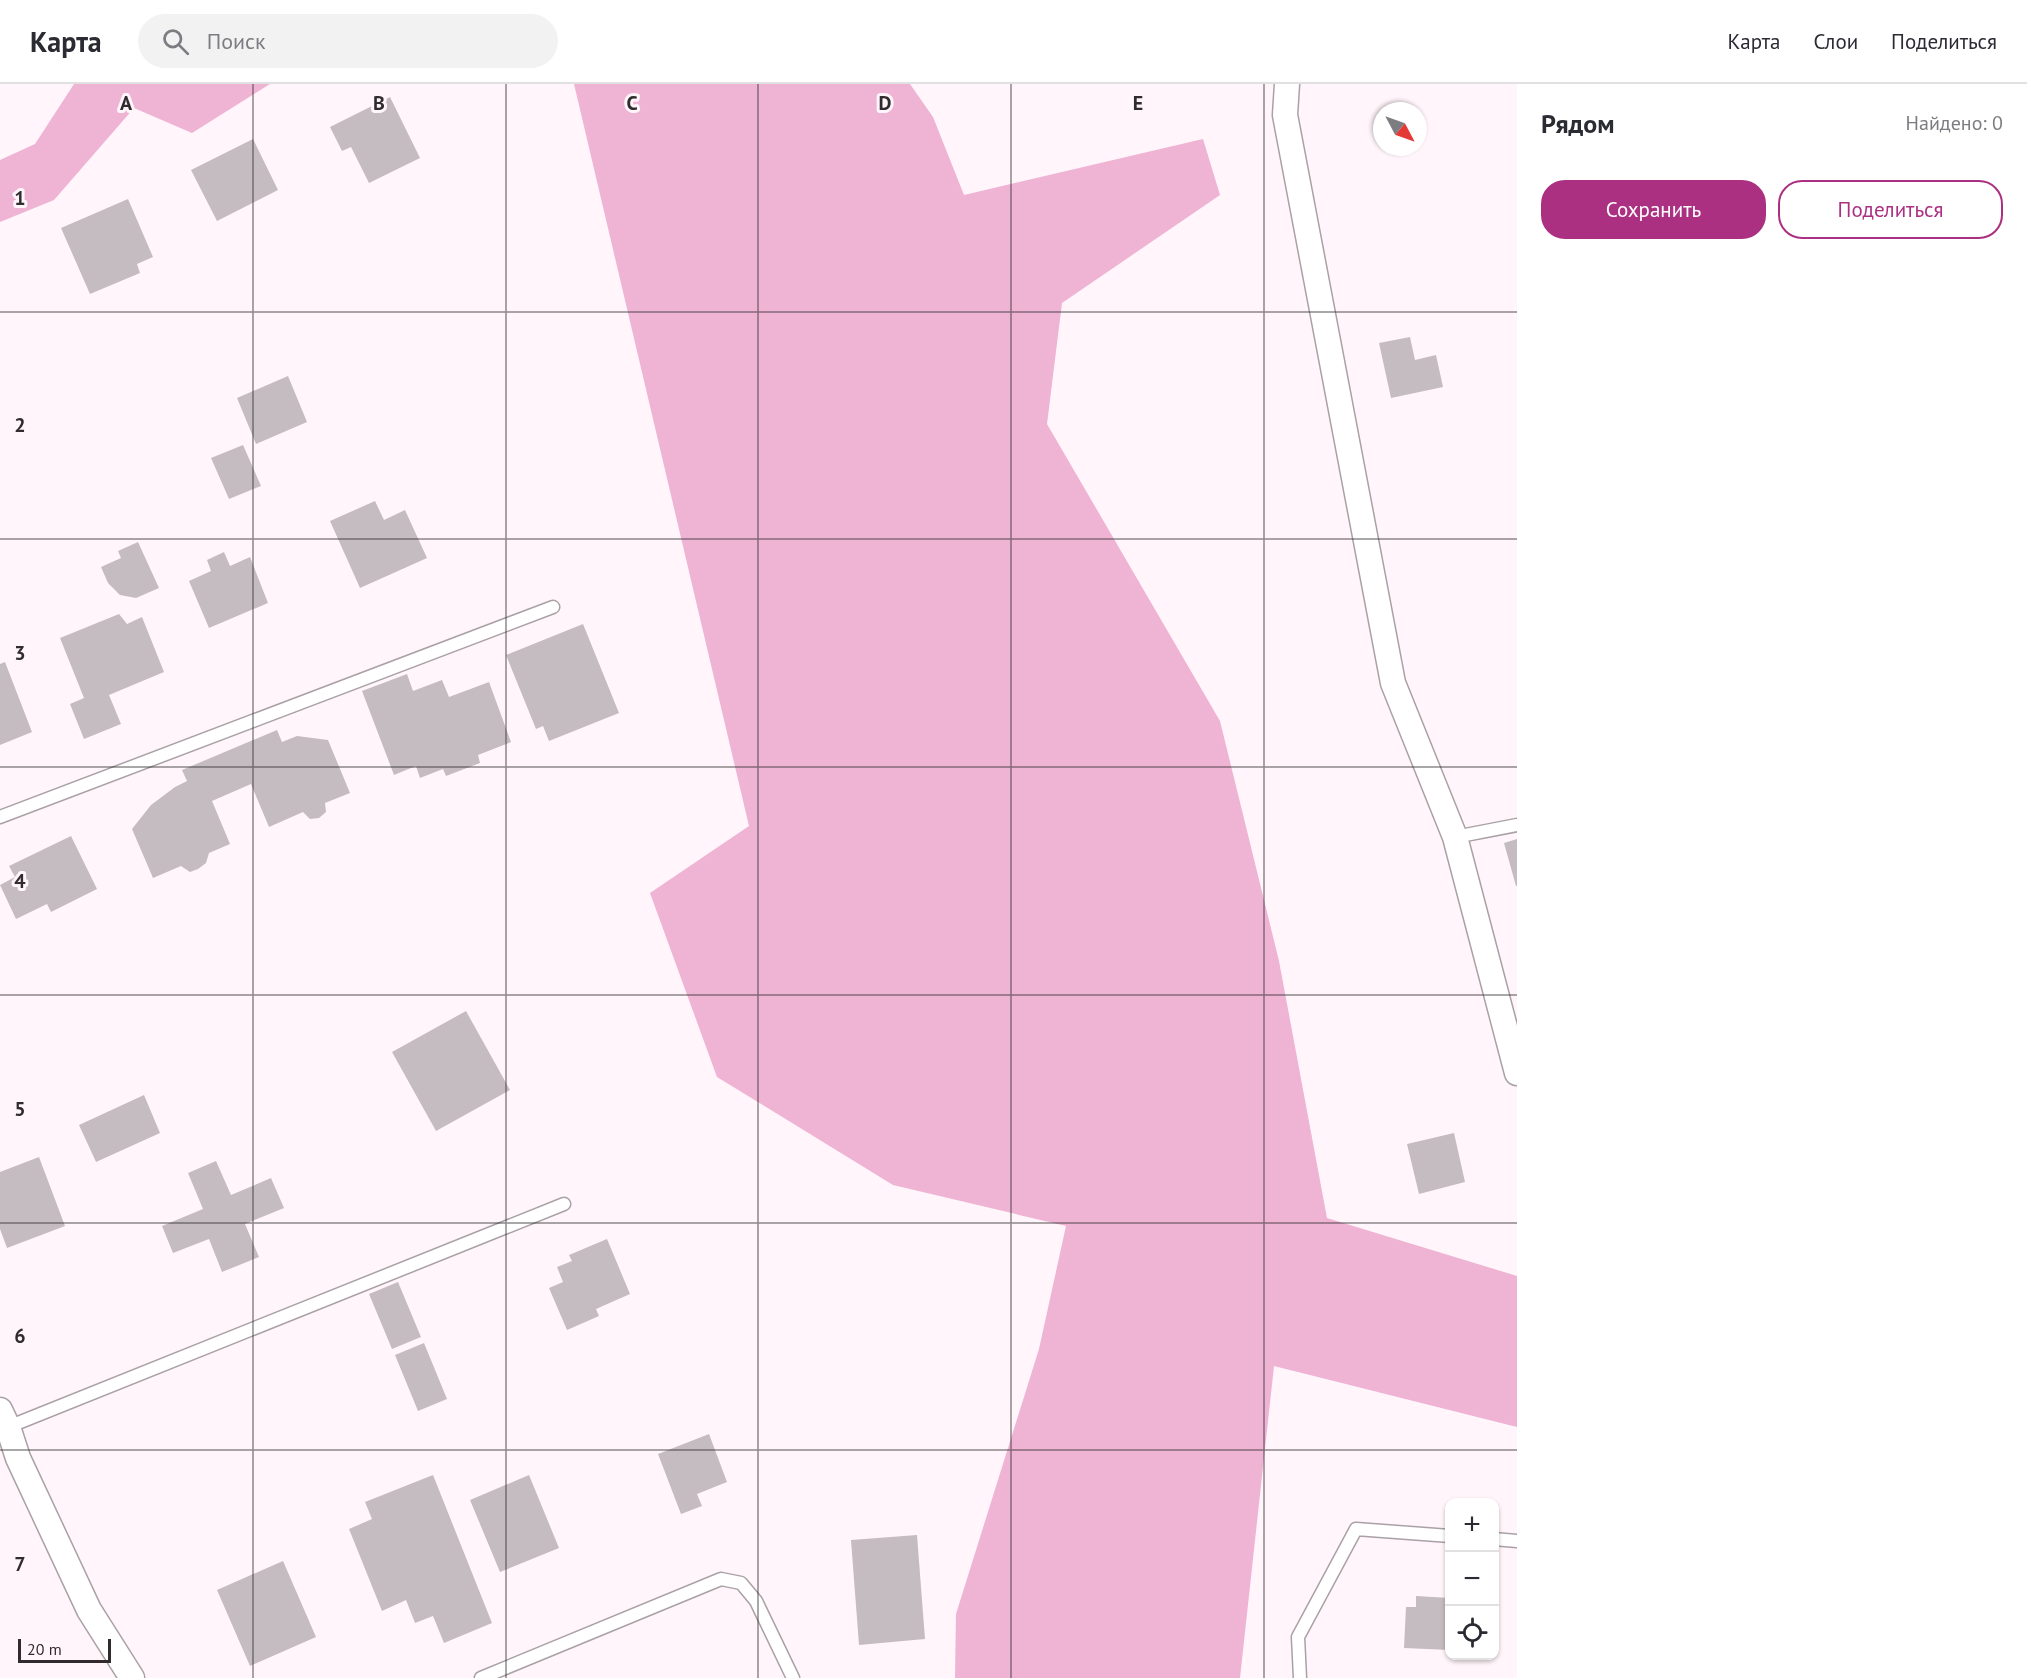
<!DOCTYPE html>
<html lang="ru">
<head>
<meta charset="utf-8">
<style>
  :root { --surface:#fff; --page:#f2f2f3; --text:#2b2b33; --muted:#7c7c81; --line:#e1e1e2; --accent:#ac3082 }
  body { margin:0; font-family:"PT Sans",sans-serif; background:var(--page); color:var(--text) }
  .controls { position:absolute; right:18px; bottom:18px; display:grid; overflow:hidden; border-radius:12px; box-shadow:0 2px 4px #0004 }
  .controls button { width:54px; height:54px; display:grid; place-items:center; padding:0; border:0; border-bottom:2px solid var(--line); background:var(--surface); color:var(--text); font:30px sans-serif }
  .compass { position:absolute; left:1373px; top:18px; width:54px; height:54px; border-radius:50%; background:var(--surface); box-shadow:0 2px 4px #0004; rotate:131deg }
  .scale { position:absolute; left:18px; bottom:15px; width:93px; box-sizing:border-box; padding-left:6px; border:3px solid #302c2e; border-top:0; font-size:16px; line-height:21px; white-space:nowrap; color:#302c2e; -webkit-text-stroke:4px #fff5fa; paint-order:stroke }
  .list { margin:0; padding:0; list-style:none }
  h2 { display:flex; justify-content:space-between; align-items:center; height:78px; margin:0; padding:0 24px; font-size:26px }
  h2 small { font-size:20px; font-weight:400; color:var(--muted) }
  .actions { display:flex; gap:12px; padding:18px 24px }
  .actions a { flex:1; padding:14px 0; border:2px solid var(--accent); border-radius:24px; text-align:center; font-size:21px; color:var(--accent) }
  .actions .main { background:var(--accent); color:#fff }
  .icon { flex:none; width:33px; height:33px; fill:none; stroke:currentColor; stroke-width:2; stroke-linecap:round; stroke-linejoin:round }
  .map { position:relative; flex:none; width:1517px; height:1594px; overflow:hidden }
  header { display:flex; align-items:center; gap:36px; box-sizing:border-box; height:84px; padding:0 30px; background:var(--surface); border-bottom:2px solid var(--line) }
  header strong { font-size:28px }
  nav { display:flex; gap:33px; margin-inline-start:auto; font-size:21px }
  .search { width:420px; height:54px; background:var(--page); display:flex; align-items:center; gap:15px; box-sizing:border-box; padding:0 21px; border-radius:33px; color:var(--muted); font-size:22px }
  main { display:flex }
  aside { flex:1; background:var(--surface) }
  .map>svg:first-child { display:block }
</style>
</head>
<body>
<header>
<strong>Карта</strong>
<div class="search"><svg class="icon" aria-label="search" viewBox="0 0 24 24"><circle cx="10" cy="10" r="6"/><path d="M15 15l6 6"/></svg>Поиск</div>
<nav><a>Карта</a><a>Слои</a><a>Поделиться</a></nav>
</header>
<main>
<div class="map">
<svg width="1517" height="1594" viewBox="0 0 1517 1594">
  <rect width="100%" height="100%" fill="#fff5fa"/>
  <!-- forest -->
  <path fill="#efb3d4" d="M74 0H270L192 49 134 24 54 116 0 138V76L35 60Z
    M574 0H910L933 33 964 111 1203 55 1220 111 1062 219 1047 340 1220 637 1279 877 1327 1134 1517 1192V1343L1274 1282 1240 1594H955L956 1530 1039 1265 1066 1142 893 1101 717 993 650 809 749 742Z"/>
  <!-- building -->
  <path fill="#c5bcc1" d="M390 13 420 74 369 99 351 63 342 67 330 43Z
    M253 55 278 106 217 137 191 86Z
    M128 115 153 173 137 180 140 189 90 210 61 144Z
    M1410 253 1415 276 1436 271 1443 303 1391 314 1379 259Z
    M288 292 307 338 256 360 237 314Z
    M243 361 261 402 229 415 211 374Z
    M375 417 384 436 405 426 427 474 360 504 330 437Z
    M138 458 159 504 136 514 120 511 108 499 101 483 121 474 118 467Z
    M224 468 230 482 250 473 268 519 209 544 189 497 211 487 207 476Z
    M119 530 127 540 142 533 164 588 109 611 121 640 84 655 70 620 84 614 60 554Z
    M583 540 619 629 549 657 543 642 536 645 506 571Z
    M5 578 32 648 0 661V580Z
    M407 590 413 607 442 596 449 613 489 598 511 658 478 671 480 679 446 692 443 685 420 694 416 682 394 691 362 607Z
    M277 646 282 658 297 652 328 656 350 709 325 719 326 728 319 734 310 735 303 728 269 743 251 700 212 717 230 760 209 769 206 779 198 785 190 788 181 782 153 794 132 745 151 721 175 703 187 697 182 686Z
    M71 752 97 805 51 828 47 820 16 835 0 801 15 793 9 782Z
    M1517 755V802H1516L1504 759Z
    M466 927 510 1006 436 1047 392 968Z
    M144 1011 160 1049 96 1078 79 1041Z
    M1454 1049 1465 1098 1419 1110 1407 1060Z
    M39 1073 65 1142 7 1164 0 1145V1088Z
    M216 1077 231 1111 271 1094 284 1124 245 1140 259 1173 222 1188 209 1155 173 1169 162 1142 203 1125 188 1089Z
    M607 1155 630 1210 596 1225 599 1232 567 1246 549 1204 563 1198 557 1183 572 1177 569 1171Z
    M398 1198 421 1253 392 1265 369 1210Z
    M424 1259 447 1315 418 1327 395 1271Z
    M709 1350 727 1398 697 1410 702 1422 681 1430 658 1370Z
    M433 1391 492 1539 444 1559 433 1532 415 1539 406 1516 382 1527 349 1445 372 1435 365 1418Z
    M529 1391 559 1464 500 1488 470 1416Z
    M917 1451 925 1555 859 1561 851 1456Z
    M283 1477 316 1553 250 1582 217 1506Z
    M1416 1512 1450 1514V1566L1404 1564 1406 1523H1416Z"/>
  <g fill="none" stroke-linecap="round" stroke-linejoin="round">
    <!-- service casing -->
    <g stroke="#aaa1a6" stroke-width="15">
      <path id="service" d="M0 733 553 523
        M1455 753 1517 741
        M8 1343 564 1120
        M1494 1455 1517 1457
        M481 1594 721 1495 741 1499 756 1517 793 1594
        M1300 1594 1298 1553 1356 1445 1450 1452"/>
    </g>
    <!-- minor casing -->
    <g stroke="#aaa1a6" stroke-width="27">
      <path id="minor" d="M1287 0 1285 31 1393 599 1455 753 1517 989
        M0 1326 8 1343 18 1374 89 1526 132 1594"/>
    </g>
    <!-- service -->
    <use href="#service" stroke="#fff" stroke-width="12"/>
    <!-- minor -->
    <use href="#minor" stroke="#fff" stroke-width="24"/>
  </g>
  <!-- grid -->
  <path fill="none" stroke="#302c2e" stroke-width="1.5" stroke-opacity="0.55" d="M253 0V1594M506 0V1594M758 0V1594M1011 0V1594M1264 0V1594M0 228H1517M0 455H1517M0 683H1517M0 911H1517M0 1139H1517M0 1366H1517"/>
  <g font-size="20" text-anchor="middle" font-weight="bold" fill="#302c2e" stroke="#fff5fa" stroke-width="6" stroke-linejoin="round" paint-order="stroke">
    <text x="126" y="26">A</text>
    <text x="379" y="26">B</text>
    <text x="632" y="26">C</text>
    <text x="885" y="26">D</text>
    <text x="1138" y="26">E</text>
    <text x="20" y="121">1</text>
    <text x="20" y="348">2</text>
    <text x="20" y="576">3</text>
    <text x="20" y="804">4</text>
    <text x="20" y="1032">5</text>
    <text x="20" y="1259">6</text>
    <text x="20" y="1487">7</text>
  </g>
</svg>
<div class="controls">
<button>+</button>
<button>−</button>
<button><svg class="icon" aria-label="locate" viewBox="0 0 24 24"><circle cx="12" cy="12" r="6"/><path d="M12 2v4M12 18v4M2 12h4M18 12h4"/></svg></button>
</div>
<svg class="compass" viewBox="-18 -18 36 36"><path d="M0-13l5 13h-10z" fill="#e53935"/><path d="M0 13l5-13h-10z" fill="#7c7c81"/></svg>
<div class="scale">20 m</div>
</div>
<aside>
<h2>Рядом<small>Найдено: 0</small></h2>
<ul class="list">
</ul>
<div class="actions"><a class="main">Сохранить</a><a>Поделиться</a></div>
</aside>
</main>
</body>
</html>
